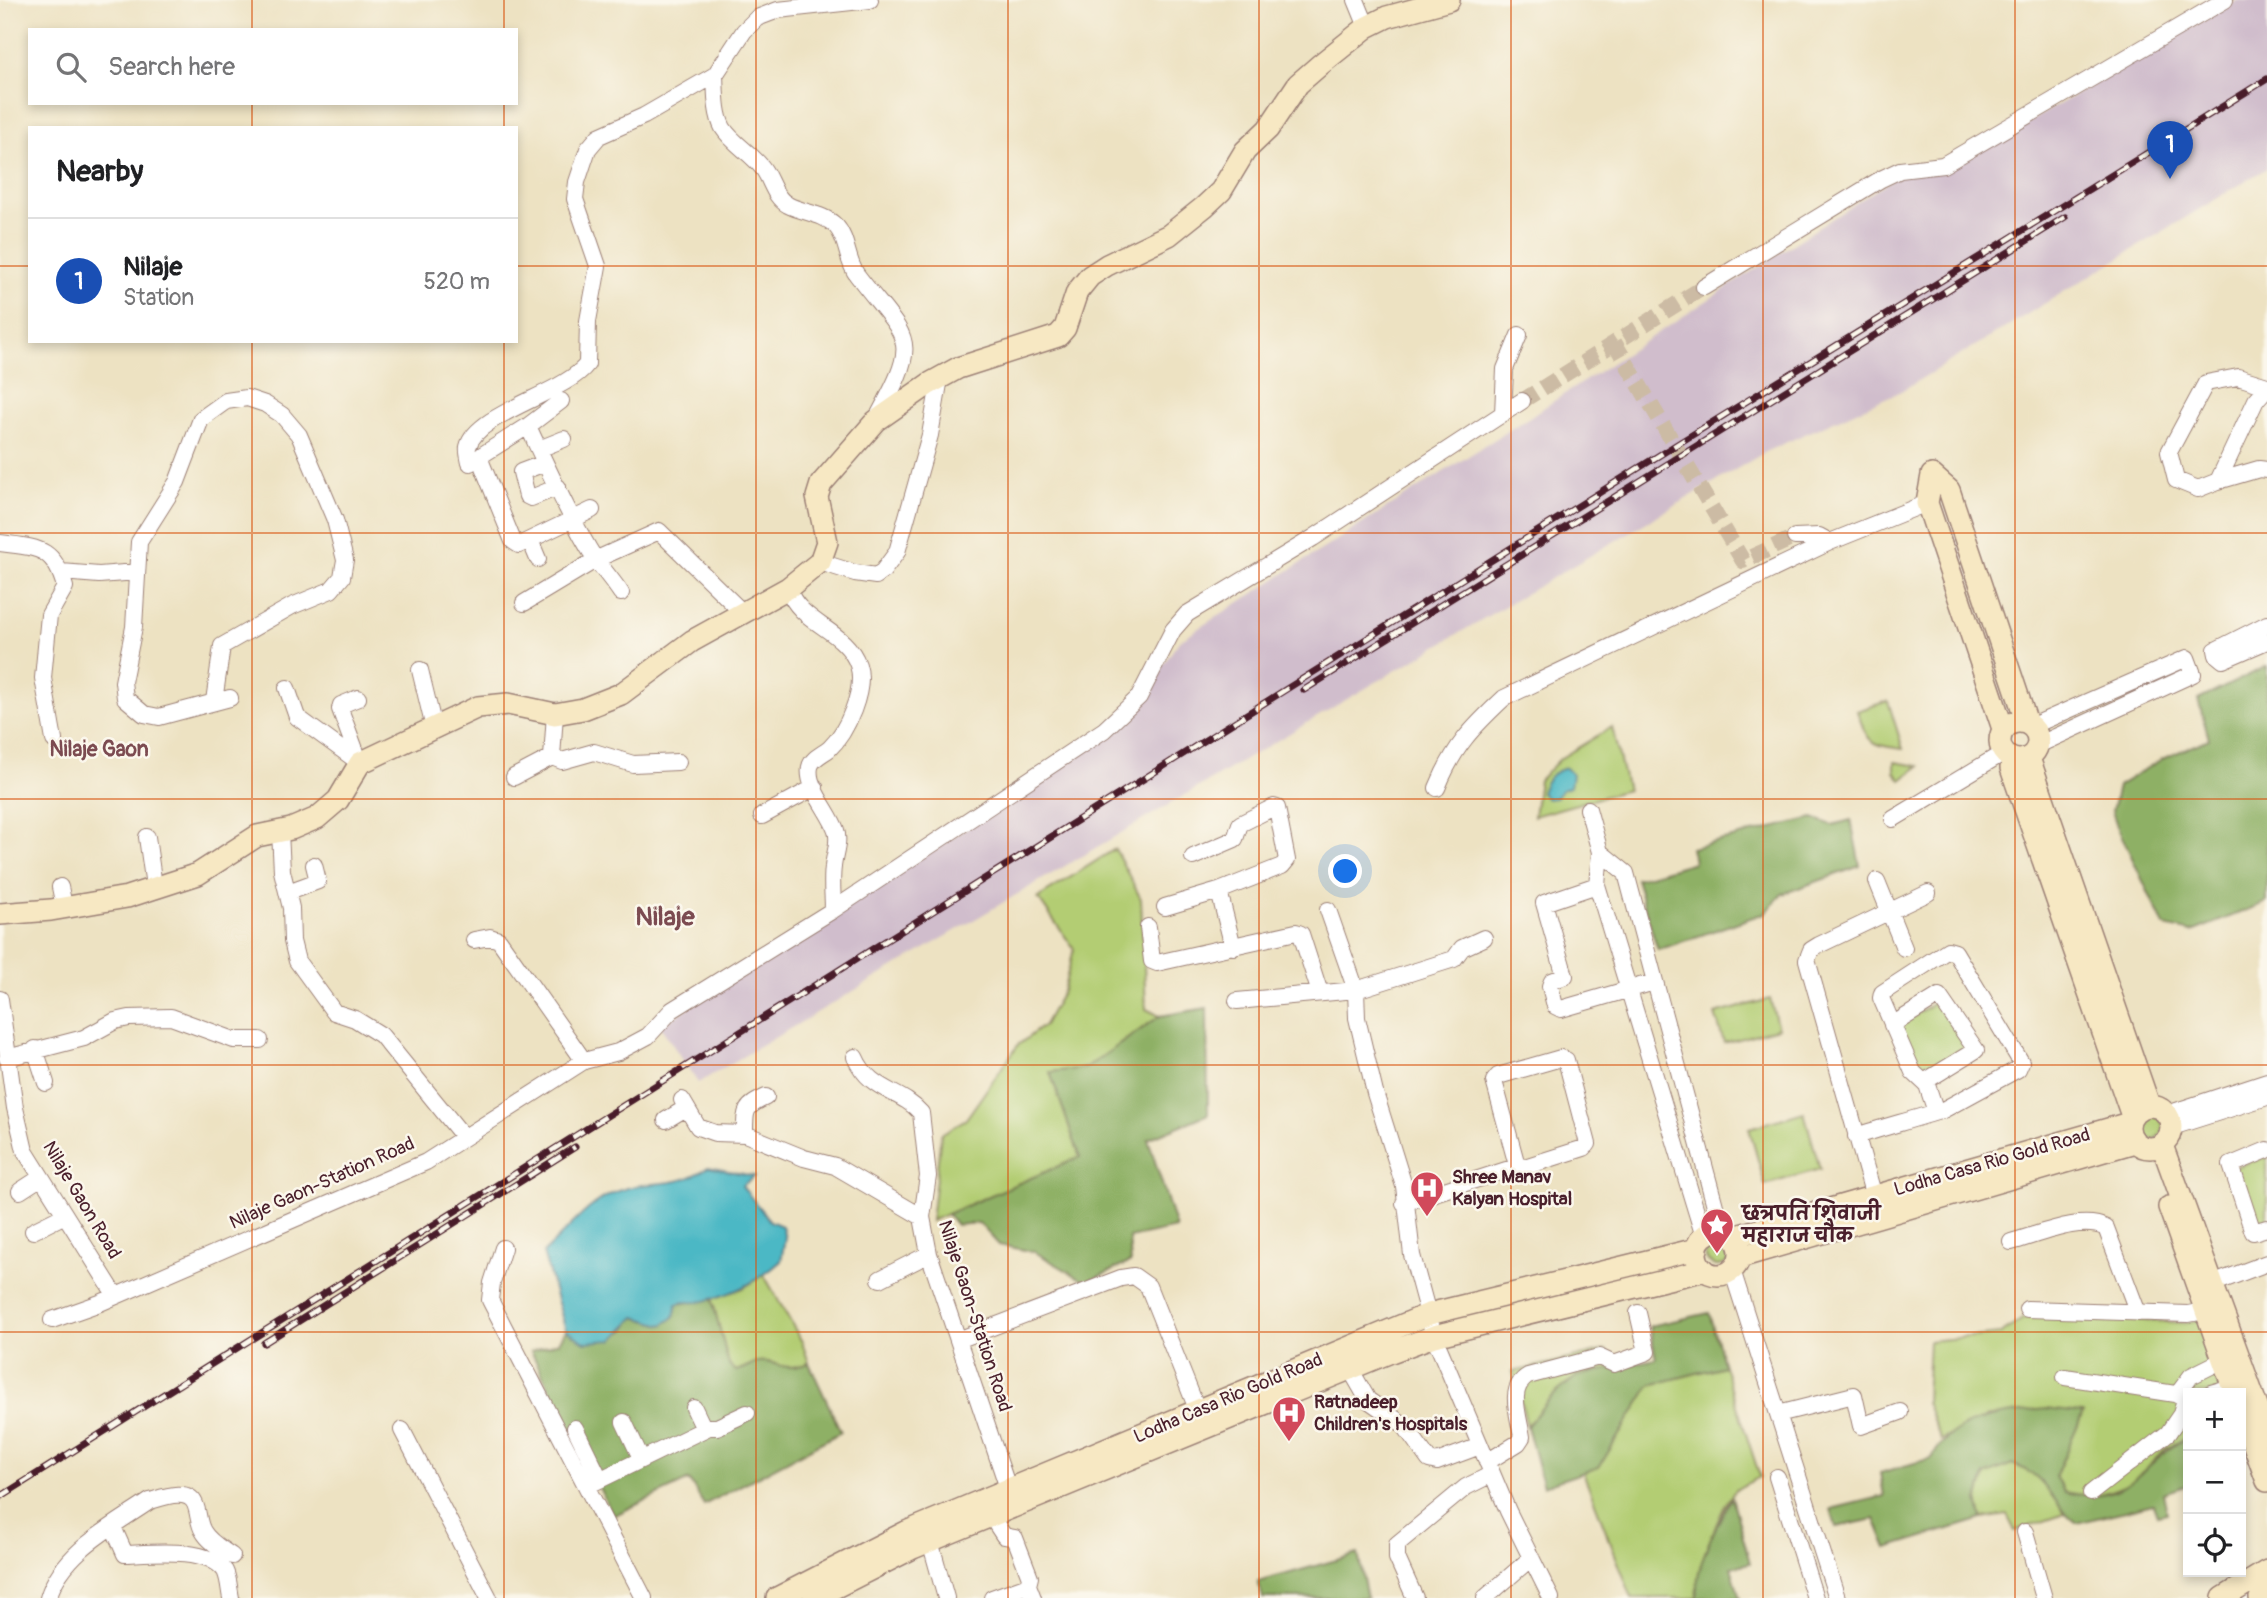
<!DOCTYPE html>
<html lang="en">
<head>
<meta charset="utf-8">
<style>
  :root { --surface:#fff; --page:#f6f6f6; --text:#202124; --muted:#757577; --line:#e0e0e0; --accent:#b45309 }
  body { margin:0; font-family:Pangolin,"Playpen Sans Deva",sans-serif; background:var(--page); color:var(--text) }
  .controls { position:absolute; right:21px; bottom:21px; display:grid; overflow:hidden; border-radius:0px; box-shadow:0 4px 10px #0003 }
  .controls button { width:63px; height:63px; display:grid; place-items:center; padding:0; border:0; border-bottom:2px solid var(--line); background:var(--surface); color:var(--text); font:35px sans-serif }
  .you { position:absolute; left:1346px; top:872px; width:24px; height:24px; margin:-18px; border:5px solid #fff; border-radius:50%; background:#1a73e8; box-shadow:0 0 0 10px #1a73e833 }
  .badge { display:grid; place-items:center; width:46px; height:46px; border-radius:50%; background:var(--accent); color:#fff; font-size:23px; font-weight:700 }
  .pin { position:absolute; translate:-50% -58px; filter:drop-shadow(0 2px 4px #0008) }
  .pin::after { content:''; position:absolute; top:37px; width:24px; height:21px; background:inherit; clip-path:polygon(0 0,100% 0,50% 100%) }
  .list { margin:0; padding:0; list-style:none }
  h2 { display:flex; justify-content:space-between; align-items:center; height:91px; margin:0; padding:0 28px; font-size:30px }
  h2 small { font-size:23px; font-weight:400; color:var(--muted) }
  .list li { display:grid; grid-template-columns:46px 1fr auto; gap:21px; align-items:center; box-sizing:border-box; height:126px; padding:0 28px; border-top:2px solid var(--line) }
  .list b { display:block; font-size:26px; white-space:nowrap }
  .list p { margin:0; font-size:23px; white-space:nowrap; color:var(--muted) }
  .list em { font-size:23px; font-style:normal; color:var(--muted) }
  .icon { flex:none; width:38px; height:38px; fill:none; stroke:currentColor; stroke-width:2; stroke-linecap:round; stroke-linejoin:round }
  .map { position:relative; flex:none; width:2267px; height:1598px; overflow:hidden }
  .search { position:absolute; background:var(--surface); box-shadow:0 4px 10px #0003; left:28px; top:28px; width:490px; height:77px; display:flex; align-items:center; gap:18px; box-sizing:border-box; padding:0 24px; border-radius:0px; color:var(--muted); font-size:26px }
  .panel { position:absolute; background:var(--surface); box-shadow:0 4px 10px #0003; left:28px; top:126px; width:490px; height:217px; border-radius:0px }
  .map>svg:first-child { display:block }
</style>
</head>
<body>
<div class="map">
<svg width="2267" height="1598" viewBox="0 0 2267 1598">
  <rect width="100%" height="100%" fill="#fbf7ec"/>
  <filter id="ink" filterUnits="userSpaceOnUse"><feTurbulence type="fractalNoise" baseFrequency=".0143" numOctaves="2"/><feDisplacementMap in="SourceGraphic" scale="14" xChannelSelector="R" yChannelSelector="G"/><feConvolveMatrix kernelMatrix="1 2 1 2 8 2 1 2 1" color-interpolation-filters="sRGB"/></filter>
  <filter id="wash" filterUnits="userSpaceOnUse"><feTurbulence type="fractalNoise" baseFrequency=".00686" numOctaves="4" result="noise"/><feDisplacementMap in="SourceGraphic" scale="28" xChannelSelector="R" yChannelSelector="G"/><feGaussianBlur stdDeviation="1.57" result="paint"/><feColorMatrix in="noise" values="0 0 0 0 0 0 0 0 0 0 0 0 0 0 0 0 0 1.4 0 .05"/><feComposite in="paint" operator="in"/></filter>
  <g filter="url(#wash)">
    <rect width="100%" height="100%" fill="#ede2c2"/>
    <!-- industrial -->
    <path fill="#d0bdcc" d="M2238 0H2267V168L1901 391 1767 451 698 1083 660 1026 1117 731 1180 640 1525 420 1900 174 1945 171Z"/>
    <!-- green -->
    <path fill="#b3cd73" stroke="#7e764f" stroke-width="2" d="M1888 701 1903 749C1868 744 1869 744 1857 711Z
      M1612 727 1627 790 1534 816 1539 780 1561 758Z
      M1895 762 1919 766 1901 780 1895 772Z
      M1115 849 1141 899 1146 1009 1160 1016 1086 1068 1050 1072 1080 1157 931 1221 941 1134 966 1119 1018 1045 1044 1025 1063 991 1074 949 1038 898Z
      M1940 998 1971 1049 1926 1073 1897 1028Z
      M1770 999 1778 1028 1724 1043 1715 1014Z
      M1804 1112 1820 1169 1765 1185 1749 1128Z
      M2137 1127a13 13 0 1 1 26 0a13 13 0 1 1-26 0Z
      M2267 1156V1221L2252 1226 2232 1168Z
      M1705 1253a13 13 0 1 1 26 0a13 13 0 1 1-26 0Z
      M764 1275 802 1342 809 1363C779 1374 779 1359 758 1362 750 1364 744 1369 736 1371L729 1365 712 1299 743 1288Z
      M2031 1313 2186 1323 2199 1319 2225 1393H2188V1437L2165 1449 2132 1483 2091 1498 2065 1492 2055 1477 2082 1413 1988 1416 1941 1440 1926 1402 1929 1341 2001 1334Z
      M1606 1350 1611 1371 1550 1398 1527 1426 1513 1372Z
      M1724 1366 1760 1477C1753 1481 1742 1485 1736 1490 1720 1505 1695 1577 1697 1598H1632L1583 1472 1599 1467 1650 1385Z
      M2012 1464C2039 1473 2049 1491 2065 1514L2015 1531 2007 1515 1982 1519 1978 1500 1986 1474Z"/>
    <!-- forest -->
    <path fill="#8eb065" stroke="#6c6848" stroke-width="2" d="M2267 666V902L2192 932 2164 926 2117 826 2112 811 2118 786 2162 759 2209 739 2198 700Z
      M1813 818 1832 825 1851 820 1860 866 1782 894 1765 913 1658 950 1636 879 1694 862 1691 848Z
      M1207 1008 1208 1114 1148 1139 1176 1228 1129 1238 1131 1262 1086 1282 1035 1252 999 1245 979 1223 956 1225 947 1214 1080 1157 1050 1072 1086 1068 1160 1016Z
      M712 1299 729 1365 736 1371C744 1369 751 1364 758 1362 779 1359 779 1374 809 1363L841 1432 704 1505 689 1480 613 1516 531 1351 559 1342 566 1330 585 1342 624 1331 634 1317 663 1325 674 1317 677 1304Z
      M1709 1313 1724 1366 1650 1385 1599 1467 1543 1486 1527 1426 1550 1398 1577 1376 1656 1359 1650 1326Z
      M2045 1409 2083 1413 2055 1477 2065 1492C2132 1507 2139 1462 2188 1437V1485L2163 1493 2167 1513 2157 1515 2153 1504 2077 1523C2049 1502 2048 1476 2012 1464L1985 1475 1978 1500 1982 1519 1887 1548 1875 1519 1836 1527 1831 1509 1884 1496 1880 1473 1932 1458C1953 1417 2003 1414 2045 1409Z
      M1732 1497 1750 1563 1731 1567 1740 1598H1697C1694 1565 1716 1526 1732 1497Z
      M1358 1554 1367 1598H1263L1258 1582Z"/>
    <!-- water -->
    <path fill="#4bb8c5" stroke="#4a6c78" stroke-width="2" d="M1566 768 1572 774 1570 787 1562 790 1555 798 1547 799 1541 793C1545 779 1552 772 1566 768Z
      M708 1167 754 1176 742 1186 770 1221 782 1226 785 1238 781 1261C759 1281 733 1294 704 1301 694 1304 687 1300 677 1304L674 1317 663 1325 635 1317 613 1340 585 1342 566 1330 543 1253C567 1232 586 1204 616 1192 652 1177 672 1192 708 1167Z"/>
  </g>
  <g filter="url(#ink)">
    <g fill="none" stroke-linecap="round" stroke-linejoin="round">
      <!-- street-tunnel -->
      <path stroke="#ccbba4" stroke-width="16" stroke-dasharray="16 8" stroke-linecap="butt" d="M1614 342 1743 561 1795 537
        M1522 401 1704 287"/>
      <!-- street casing -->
      <g stroke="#9c8076" stroke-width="18">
        <path id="street" d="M1356 0 1367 27
          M715 75C716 92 715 113 723 128 733 144 753 154 764 170 772 182 774 197 788 205 803 213 823 213 836 226 848 239 846 260 857 275 909 343 922 335 877 418
          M1704 287 1881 179 1900 170 1943 165 2225 0
          M2267 388 2256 400 2218 481 2259 469 2267 470
          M1503 413 1505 369 1519 335
          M528 426 561 401
          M539 449 564 439
          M470 463C469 458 467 451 468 447 476 413 566 393 587 364L588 321 598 266 575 199 577 182 588 149 599 136 644 116 715 75 744 31 757 18 778 10 870 0
          M545 463 521 472 527 496 531 498 558 487
          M2218 481 2198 489 2176 480 2169 452 2206 383 2238 377 2267 386
          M592 510 519 545 513 541 481 462 482 455 528 426C547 467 566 510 589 549 597 563 611 578 621 593
          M1795 537 1819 536 1830 542
          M530 540 538 559
          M0 543C37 548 54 546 65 587L49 615 43 678 54 740
          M820 562 855 573 876 576 883 571 897 552 930 435 940 378
          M61 572 99 575 137 572
          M788 588C799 624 846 629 858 665 866 689 847 732 829 749 823 754 812 758 810 767 806 787 830 812 836 830 840 842 834 855 833 867 831 881 833 896 833 910
          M524 603 597 559 659 531 743 613
          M2267 624 2216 650 2217 655 2223 660 2267 641
          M420 670 434 728
          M287 688 297 717 360 763
          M358 698 341 705 340 709 360 763
          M214 701 222 646 292 606 331 590 342 577 345 560 335 520 299 435 282 415 265 404 247 398 226 401 201 419 177 482 139 542 134 627 123 682 125 698 144 714 159 717 230 698
          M2032 726 2187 658 2193 674 2038 745
          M552 757 562 761 594 752 633 764 678 762
          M514 777 552 757 555 714
          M1437 788C1454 746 1472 728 1504 698L1830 542 1927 503
          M1588 809 1600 852
          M762 816 815 787
          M1893 819 2003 753
          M280 832 282 871 291 908 292 941 297 961 334 1012 355 1019 381 1035 463 1136
          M147 837 154 886
          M1193 857 1235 839 1240 824 1274 807 1277 808 1287 860 1282 866 1219 891 1233 947
          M1877 881 1904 948
          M1597 885 1544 903 1565 976 1552 981 1550 986 1555 1006 1561 1009 1654 982
          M60 887 64 906
          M288 892 318 881 314 865
          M1165 907 1219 891
          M1328 910 1356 990 1357 1018 1375 1093 1404 1186 1412 1255 1434 1336 1508 1511 1551 1598
          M1148 927 1152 961 1157 963 1296 932 1301 934 1320 993
          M474 940 490 937 499 940 584 1061
          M0 999 15 1108 25 1151 116 1296
          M1237 1001 1356 990 1454 959 1462 948 1484 938
          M1892 1025 1939 996 1976 1050 1924 1082
          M35 1049 46 1083
          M855 1057C870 1092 900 1089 921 1113L928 1176 922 1217
          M7 1058 84 1038 115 1021 129 1018 171 1017 234 1040H260
          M682 1100 698 1127 715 1133 745 1134 804 1158 835 1166 922 1217 929 1254 1011 1497
          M2167 1114 2267 1081
          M666 1120 686 1108
          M2172 1127 2267 1097
          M745 1134C745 1110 744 1107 766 1097
          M1856 1136C1885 1127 1914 1119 1943 1110L2018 1069 2021 1062 1955 952 1948 950 1882 993 1881 998 1913 1072 1927 1085 1936 1112
          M2267 1150 2231 1165 2253 1232 2267 1228
          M20 1191 40 1178
          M1404 1203 1506 1170 1518 1169 1584 1148 1588 1144 1566 1060 1561 1058 1498 1076 1494 1081 1518 1169
          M1877 1207 1807 960 1811 950 1819 945 1928 893
          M33 1231 65 1215
          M1704 1237 1597 885 1600 852 1626 873 1722 1232
          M2011 1242C2038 1235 2081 1215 2106 1228L2138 1313
          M503 1248 492 1283 490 1300 644 1598
          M1732 1270 1837 1598
          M880 1279 929 1254
          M2212 1284 2267 1263
          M2027 1309 2188 1314 2216 1309
          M52 1320 100 1303 426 1162 584 1061 618 1052 648 1036 672 1010 833 910 1104 730 1139 697 1173 630 1187 614 1313 538 1522 401
          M958 1340 1121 1278 1134 1276 1148 1286 1201 1419
          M1345 1360 1368 1400 1404 1425 1429 1460 1437 1462 1480 1446
          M2065 1377 2188 1396
          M2211 1393 2232 1387
          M2177 1395 2191 1376 2223 1360
          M694 1408 704 1429
          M1778 1414 1854 1395 1861 1426 1900 1412
          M624 1422 641 1458
          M575 1428 600 1479
          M402 1430 489 1598
          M1487 1462 1518 1443 1522 1437C1519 1416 1507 1388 1528 1376L1599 1357 1614 1364 1647 1352 1638 1313
          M1777 1477 1815 1598
          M589 1485 709 1427H717L747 1413
          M2091 1493 2168 1433 2181 1414 2186 1397
          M991 1516 1004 1536 1015 1538 1030 1577 1028 1585
          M113 1527 125 1554C151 1553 208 1546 225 1571 229 1579 229 1589 231 1598
          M2025 1532 2044 1598
          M930 1541 946 1598
          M48 1598C62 1552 112 1527 150 1501 164 1497 188 1488 195 1504 199 1513 198 1523 203 1531 209 1542 222 1549 232 1556
          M992 1598 1028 1585 1033 1598
          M1415 1598 1397 1558V1544L1466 1487 1492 1474
          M1485 1598 1531 1558"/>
      </g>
      <!-- secondary casing -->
      <g stroke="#9c8076" stroke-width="24">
        <path id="secondary" d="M1932 475 1949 490 2027 723
          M1932 475 1927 503 2003 729
          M2000 741a19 19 0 1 1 38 0a19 19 0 1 1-38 0Z
          M2029 758 2149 1105
          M2013 760 2011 768 2132 1116
          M0 914 51 910 127 897 198 874 257 836 291 829 317 818 338 800 360 763 478 707 508 704 555 714 583 709 621 694 692 641 788 588 820 562 827 542 817 497 821 484 876 421 929 384 958 368 1058 336 1065 328 1077 292 1090 276 1107 265 1169 235 1204 207 1221 191 1245 151 1268 129 1298 84 1321 64 1367 27 1387 17 1449 0
          M2129 1127a21 21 0 1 1 42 0a21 21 0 1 1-42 0Z
          M2162 1145 2267 1434
          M2169 1207 2235 1393
          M1696 1253a22 22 0 1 1 44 0a22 22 0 1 1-44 0Z
          M1733 1237 2129 1123
          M1740 1257 2135 1142
          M2241 1410 2267 1481
          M777 1598 906 1532 1429 1314 1697 1249
          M814 1598 913 1548 1391 1352 1434 1336 1705 1270
          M2223 1598 2267 1571
          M2260 1598 2267 1593"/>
      </g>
      <!-- street -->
      <use href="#street" stroke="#fff" stroke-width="16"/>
      <!-- secondary -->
      <use href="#secondary" stroke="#f7e8c3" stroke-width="21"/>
      <!-- rail casing -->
      <g stroke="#4a1f2b" stroke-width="7">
        <path id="rail" d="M1304 690 2065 217
          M264 1343 575 1147
          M0 1497 1637 469 2267 79"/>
      </g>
      <!-- rail -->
      <use href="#rail" stroke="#fbf7ec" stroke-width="4.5" stroke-dasharray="13" stroke-linecap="butt"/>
    </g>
  </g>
  <!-- grid -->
  <path fill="none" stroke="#d8530f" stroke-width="2" stroke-opacity="0.55" d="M252 0V30M504 0V30M756 0V1598M1008 0V1598M1259 0V1598M1511 0V1598M1763 0V1598M2015 0V1598M252 103V128M504 103V128M0 266H30M516 266H2267M252 341V1598M504 341V1598M0 533H2267M0 799H2267M0 1065H2267M0 1332H2267"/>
  <!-- icons -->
  <defs>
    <g id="hospital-pin" transform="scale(1.75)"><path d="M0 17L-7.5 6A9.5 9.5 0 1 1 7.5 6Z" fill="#d1495b" stroke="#fbf7ec"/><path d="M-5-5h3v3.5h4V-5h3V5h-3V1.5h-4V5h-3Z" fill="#fff"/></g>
    <g id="sight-pin" transform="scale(1.75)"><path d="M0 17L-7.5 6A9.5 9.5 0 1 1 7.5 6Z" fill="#d1495b" stroke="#fbf7ec"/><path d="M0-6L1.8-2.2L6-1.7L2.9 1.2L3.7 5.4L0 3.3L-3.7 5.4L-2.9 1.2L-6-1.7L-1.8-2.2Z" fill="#fff"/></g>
  </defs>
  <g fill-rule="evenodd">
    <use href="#hospital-pin" x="1427" y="1188"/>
    <use href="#sight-pin" x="1717" y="1225"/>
    <use href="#hospital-pin" x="1289" y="1413"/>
  </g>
  <g text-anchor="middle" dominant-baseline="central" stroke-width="5" stroke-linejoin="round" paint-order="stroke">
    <!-- street labels -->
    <g font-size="19" fill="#4a1f2b" stroke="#fbf7ec">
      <text transform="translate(1992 1162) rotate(-16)">Lodha Casa Rio Gold Road</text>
      <text transform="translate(322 1183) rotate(-24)">Nilaje Gaon-Station Road</text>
      <text transform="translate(82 1200) rotate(59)">Nilaje Gaon Road</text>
      <text transform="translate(975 1316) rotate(72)">Nilaje Gaon-Station Road</text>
      <text transform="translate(1228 1398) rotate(-23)">Lodha Casa Rio Gold Road</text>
    </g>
    <!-- poi labels -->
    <g font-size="19" font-weight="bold" fill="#4a1f2b" stroke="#fbf7ec" text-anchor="start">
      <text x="1452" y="1177">Shree Manav<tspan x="1452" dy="22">Kalyan Hospital</tspan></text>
      <text x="1742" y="1214">छत्रपति शिवाजी<tspan x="1742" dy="22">महाराज चौक</tspan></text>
      <text x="1314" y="1402">Ratnadeep<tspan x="1314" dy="22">Children's Hospitals</tspan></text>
    </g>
    <!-- neighbourhood labels -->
    <g font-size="21" font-weight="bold" fill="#7c4b51" stroke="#fbf7ec">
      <text x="99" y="749">Nilaje Gaon</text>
    </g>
    <!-- district labels -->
    <g font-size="26" font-weight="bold" fill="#7c4b51" stroke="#fbf7ec">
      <text x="665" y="917">Nilaje</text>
    </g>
  </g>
</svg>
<div class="controls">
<button>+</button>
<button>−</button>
<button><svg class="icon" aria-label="locate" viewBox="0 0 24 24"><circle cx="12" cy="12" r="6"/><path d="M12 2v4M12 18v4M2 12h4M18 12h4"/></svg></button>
</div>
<div class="you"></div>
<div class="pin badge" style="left:2170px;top:179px;background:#1a4fb4">1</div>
<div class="search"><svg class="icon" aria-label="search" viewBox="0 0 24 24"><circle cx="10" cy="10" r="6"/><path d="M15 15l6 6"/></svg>Search here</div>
<section class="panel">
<h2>Nearby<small></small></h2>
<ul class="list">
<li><span class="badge" style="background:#1a4fb4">1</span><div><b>Nilaje</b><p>Station</p></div><em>520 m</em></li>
</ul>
</section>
</div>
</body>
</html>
